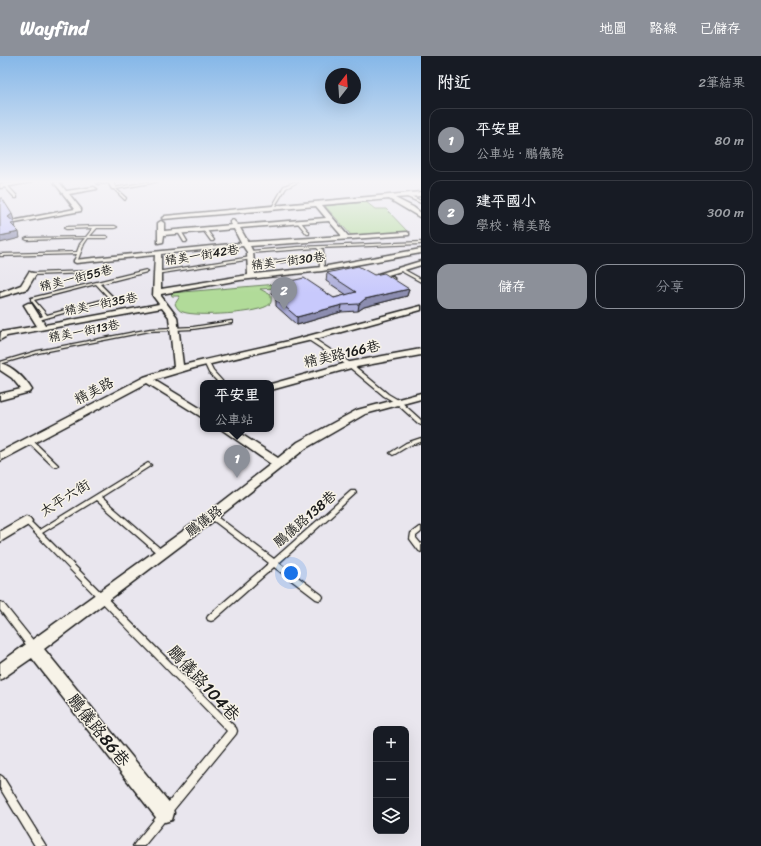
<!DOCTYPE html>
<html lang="zh-TW">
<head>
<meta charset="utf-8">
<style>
  :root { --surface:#171b24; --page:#242831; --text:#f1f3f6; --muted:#9ea1a6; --line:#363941; --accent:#8c9099 }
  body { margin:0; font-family:Sriracha,"LXGW WenKai TC",sans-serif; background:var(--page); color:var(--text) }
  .controls { position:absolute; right:12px; bottom:12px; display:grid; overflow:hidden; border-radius:8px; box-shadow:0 4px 16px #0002 }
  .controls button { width:36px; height:36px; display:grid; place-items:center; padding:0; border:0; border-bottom:1px solid var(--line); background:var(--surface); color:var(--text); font:20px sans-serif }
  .compass { position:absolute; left:325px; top:12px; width:36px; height:36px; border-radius:50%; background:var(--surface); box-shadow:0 4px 16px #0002; rotate:17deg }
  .you { position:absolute; left:291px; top:517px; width:14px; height:14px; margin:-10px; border:3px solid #fff; border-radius:50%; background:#1a73e8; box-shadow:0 0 0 6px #1a73e833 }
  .badge { display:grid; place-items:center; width:26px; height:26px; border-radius:50%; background:var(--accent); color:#fff; font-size:13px; font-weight:700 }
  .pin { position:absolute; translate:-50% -33px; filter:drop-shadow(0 1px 2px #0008) }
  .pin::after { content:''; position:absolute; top:21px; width:14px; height:12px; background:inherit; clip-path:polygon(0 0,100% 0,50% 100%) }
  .popup { position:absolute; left:200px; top:324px; width:74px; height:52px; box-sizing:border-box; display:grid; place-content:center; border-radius:8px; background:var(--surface); filter:drop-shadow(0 1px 3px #0005); font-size:13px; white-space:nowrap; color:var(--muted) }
  .popup b { font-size:15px; color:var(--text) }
  .popup::after { content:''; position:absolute; left:50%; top:100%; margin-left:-8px; border:8px solid transparent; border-top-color:var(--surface) }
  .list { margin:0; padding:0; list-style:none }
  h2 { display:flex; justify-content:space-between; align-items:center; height:52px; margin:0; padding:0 16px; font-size:17px }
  h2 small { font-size:13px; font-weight:400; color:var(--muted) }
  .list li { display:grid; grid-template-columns:26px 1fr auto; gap:12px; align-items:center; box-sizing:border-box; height:64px; margin:0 8px 8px; padding:0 8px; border:1px solid var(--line); border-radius:12px }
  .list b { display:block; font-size:15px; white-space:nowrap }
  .list p { margin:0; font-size:13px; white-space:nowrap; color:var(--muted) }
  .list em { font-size:13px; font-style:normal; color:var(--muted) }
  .actions { display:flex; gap:8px; padding:12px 16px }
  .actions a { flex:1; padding:9px 0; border:1px solid var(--accent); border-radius:12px; text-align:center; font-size:14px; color:var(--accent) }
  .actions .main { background:var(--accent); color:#fff }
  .icon { flex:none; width:22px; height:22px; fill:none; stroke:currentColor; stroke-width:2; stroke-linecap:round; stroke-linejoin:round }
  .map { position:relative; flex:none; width:421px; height:790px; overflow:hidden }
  header { display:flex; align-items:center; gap:24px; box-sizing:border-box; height:56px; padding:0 20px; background:var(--accent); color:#fff }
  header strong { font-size:19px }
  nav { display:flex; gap:22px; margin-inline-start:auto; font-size:14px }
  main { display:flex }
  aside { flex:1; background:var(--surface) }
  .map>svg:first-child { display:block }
</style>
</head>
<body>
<header>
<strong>Wayfind</strong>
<nav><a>地圖</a><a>路線</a><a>已儲存</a></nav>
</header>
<main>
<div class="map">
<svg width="421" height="790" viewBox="0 0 421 790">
  <rect width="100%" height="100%" fill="#e9e6ee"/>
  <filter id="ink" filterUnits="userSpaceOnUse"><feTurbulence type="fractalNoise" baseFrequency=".025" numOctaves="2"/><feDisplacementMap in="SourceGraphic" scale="8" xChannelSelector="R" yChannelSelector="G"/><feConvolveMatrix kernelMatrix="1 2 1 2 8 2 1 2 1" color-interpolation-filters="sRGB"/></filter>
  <g filter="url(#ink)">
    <!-- green -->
    <path fill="#b1db99" stroke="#667c5a" d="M366 146 375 153H386L408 176 351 179 325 150Z
      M289 227 291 231 260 233 271 239C271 242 272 246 270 248 260 258 196 261 183 256 179 255 177 252 175 248L180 240H172L171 237Z"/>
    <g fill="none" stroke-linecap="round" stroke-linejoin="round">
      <!-- lane casing -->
      <g stroke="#1c1c1c" stroke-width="2.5">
        <path id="lane" d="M148 126H157L116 133 126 142 125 144 113 132Z
          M294 126H298L286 132 273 153H271L284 130Z
          M4 128H6L17 140V142H15L4 130Z
          M407 139H409L421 145V147L407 141Z
          M298 165H300L309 176V178H307L298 167Z
          M95 170H115L117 171 115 172H97L90 180H106L108 181 106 182H88L84 188 77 206 74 205 77 198 0 200V198L77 196 80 188 85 182 27 184 25 183 27 182 86 181 93 172 66 173 64 172 66 171Z
          M204 173H206L214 184 213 185H211L203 174Z
          M179 175H181L187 185 186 186H184L178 176Z
          M421 186V188L320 192 323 194 324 213 322 214 320 213 319 194 317 192 250 197 248 196 250 195 298 191Z
          M251 201 253 202 252 203 156 218 154 217 156 216Z
          M301 202 303 203 302 204 252 209 250 208 252 207Z
          M399 212H401L421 223V226L399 214Z
          M146 214 148 215 147 216 100 228 113 241V243L39 264H37L36 263 43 260 31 244V242ZM96 228 109 242 47 259 34 244Z
          M88 215 90 216 89 217 32 219 30 218 32 217Z
          M231 265H232V267L193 273 150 275 38 297 0 308V306L37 295 150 273 193 271Z
          M307 281H311L352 308 388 338 400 345 421 364V369L419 368 396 347 384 340 348 310 307 283Z
          M204 305H208L213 315 224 327H219L209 317 204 306Z
          M421 382V386L410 389 395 398 393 399 390 397 406 387Z
          M30 383 32 384 57 408 58 409 57 410H53L28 386 27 385Z
          M148 407 151 409 150 410 101 441 163 495 164 497 163 499 161 500 159 499 96 444 42 477 236 672 237 675 236 678 144 790H133L135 787 227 675 23 465 24 463H28L39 474Z
          M351 435H355L356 437 279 507 322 539 323 541 322 543 319 544 316 543 274 511 214 564 211 565 208 564 207 562 208 560 269 507 210 462 209 460 210 458H214L274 503Z
          M419 471H421V476L416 480V482L421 488V496L419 495 410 483 411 477Z
          M0 546 3 547 36 588 37 591 36 594 33 595 30 594 0 554Z
          M0 719 3 721 46 790H35L0 732Z"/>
      </g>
      <!-- street casing -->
      <g stroke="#1c1c1c" stroke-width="3">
        <path id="street" d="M15 126H31L0 132V128Z
          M54 126H59L66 135 94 131 97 133 69 138 81 153V155L15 167 14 166 17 164 75 153Z
          M108 126H113L116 133H112Z
          M421 136V140L395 142 413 151 421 157V162L389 143 322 149 348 180 407 176 409 177V179L250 190 253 196 255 218 322 211 421 193V197L322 215 240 224 161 238V240L177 261 183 309 289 285 421 250V254L312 284 194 312 154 324 203 354V362L147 327 0 405V396L144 321 174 311 169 261 162 252 7 280 0 284 1 276 37 270 24 249 28 247H31L45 269 159 248 153 240 155 199 76 207 74 206V204L241 187 234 173 164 179 163 186 158 187V167L161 165 164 167V175L232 169 230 166 233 164 238 169 326 162 316 150 163 163 162 162 165 160ZM329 165 342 180 248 186 240 172ZM243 190 247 196 248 219 161 233V198Z
          M421 205V209L388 219 394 222V226H388L378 218Z
          M29 216 36 218 27 233 0 241V237L21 229Z
          M421 293V299L351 312 271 334V328L350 306Z
          M0 307C14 311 25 323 32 334L30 336 0 344V338L21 333 12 322 0 314Z
          M421 337V343L365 358 306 392 216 463 44 593 172 750 174 757 172 764 165 766 158 764 32 602 0 624V607L208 457 271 408 221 373H233L278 402 298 386 357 354Z
          M26 460 30 462 32 465 30 468 0 486V475Z"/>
      </g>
      <!-- lane -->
      <use href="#lane" fill="#f7f3e8" fill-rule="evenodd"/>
      <!-- street -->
      <use href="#street" fill="#f7f3e8" fill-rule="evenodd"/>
    </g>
    <!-- wall -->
    <path fill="#acadd9" stroke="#1c1c1c" d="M327 217 374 219 409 233 407 240 364 251 358 255 341 256 297 269 276 250V243L279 242 272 237 273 229 334 242 347 239 326 225Z"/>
    <!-- shaded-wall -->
    <path fill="#8c8db0" stroke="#1c1c1c" d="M100 126H107V128L97 129 96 127Z
      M12 158 14 164 9 167 8 161Z
      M15 167 16 174 11 168Z
      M19 176 20 182 0 187V180Z
      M409 233 407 240 364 251 358 255 359 248 365 243Z
      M342 249 341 256 297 269V261Z"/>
    <!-- building -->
    <path fill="#c8c9fc" stroke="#1c1c1c" d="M0 142H2L12 158 8 161 15 167 11 168 19 176 0 180Z
      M358 210 374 219 384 217 409 233 365 243 359 248 342 249 297 261 276 243 287 240 273 229 304 222 334 242 356 236 327 217Z"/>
  </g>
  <!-- sky -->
  <linearGradient id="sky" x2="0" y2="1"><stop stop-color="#85b7e8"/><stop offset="0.53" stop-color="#f5f4f7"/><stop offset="1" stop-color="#f5f4f7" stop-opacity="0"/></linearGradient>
  <rect width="421" height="237" fill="url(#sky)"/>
  <g text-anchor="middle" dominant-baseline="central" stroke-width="3" stroke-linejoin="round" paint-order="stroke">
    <!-- far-street labels -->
    <g font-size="12" fill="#1c1c1c" stroke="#f7f3e8">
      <text transform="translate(202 199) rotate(-9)">精美一街42巷</text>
      <text transform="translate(288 205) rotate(-7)">精美一街30巷</text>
      <text transform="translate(76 222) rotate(-14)">精美一街55巷</text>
      <text transform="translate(101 248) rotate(-11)">精美一街35巷</text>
      <text transform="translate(84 275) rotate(-11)">精美一街13巷</text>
    </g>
    <!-- street labels -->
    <g font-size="14" fill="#1c1c1c" stroke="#f7f3e8">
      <text transform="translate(342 298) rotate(-13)">精美路166巷</text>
      <text transform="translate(94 335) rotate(-28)">精美路</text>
      <text transform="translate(65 442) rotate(-32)">太平六街</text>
      <text transform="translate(305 463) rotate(-41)">鵬儀路138巷</text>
      <text transform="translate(204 465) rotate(-37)">鵬儀路</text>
    </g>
    <!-- near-street labels -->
    <g font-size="17" fill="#1c1c1c" stroke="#f7f3e8">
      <text transform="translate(204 627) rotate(47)">鵬儀路104巷</text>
      <text transform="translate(99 674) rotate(51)">鵬儀路86巷</text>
    </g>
  </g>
</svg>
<div class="controls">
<button>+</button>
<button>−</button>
<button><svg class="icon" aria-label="layers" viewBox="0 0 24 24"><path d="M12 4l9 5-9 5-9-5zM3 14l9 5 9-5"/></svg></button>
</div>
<svg class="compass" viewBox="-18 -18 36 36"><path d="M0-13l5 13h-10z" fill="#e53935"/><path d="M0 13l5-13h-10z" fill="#9ea1a6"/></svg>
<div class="you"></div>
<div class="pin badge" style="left:237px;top:422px">1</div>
<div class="popup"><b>平安里</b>公車站</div>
<div class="pin badge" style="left:284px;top:254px">2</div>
</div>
<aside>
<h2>附近<small>2筆結果</small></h2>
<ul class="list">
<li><span class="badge">1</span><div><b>平安里</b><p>公車站 · 鵬儀路</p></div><em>80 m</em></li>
<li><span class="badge">2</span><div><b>建平國小</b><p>學校 · 精美路</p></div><em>300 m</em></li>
</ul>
<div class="actions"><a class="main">儲存</a><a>分享</a></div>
</aside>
</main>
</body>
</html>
